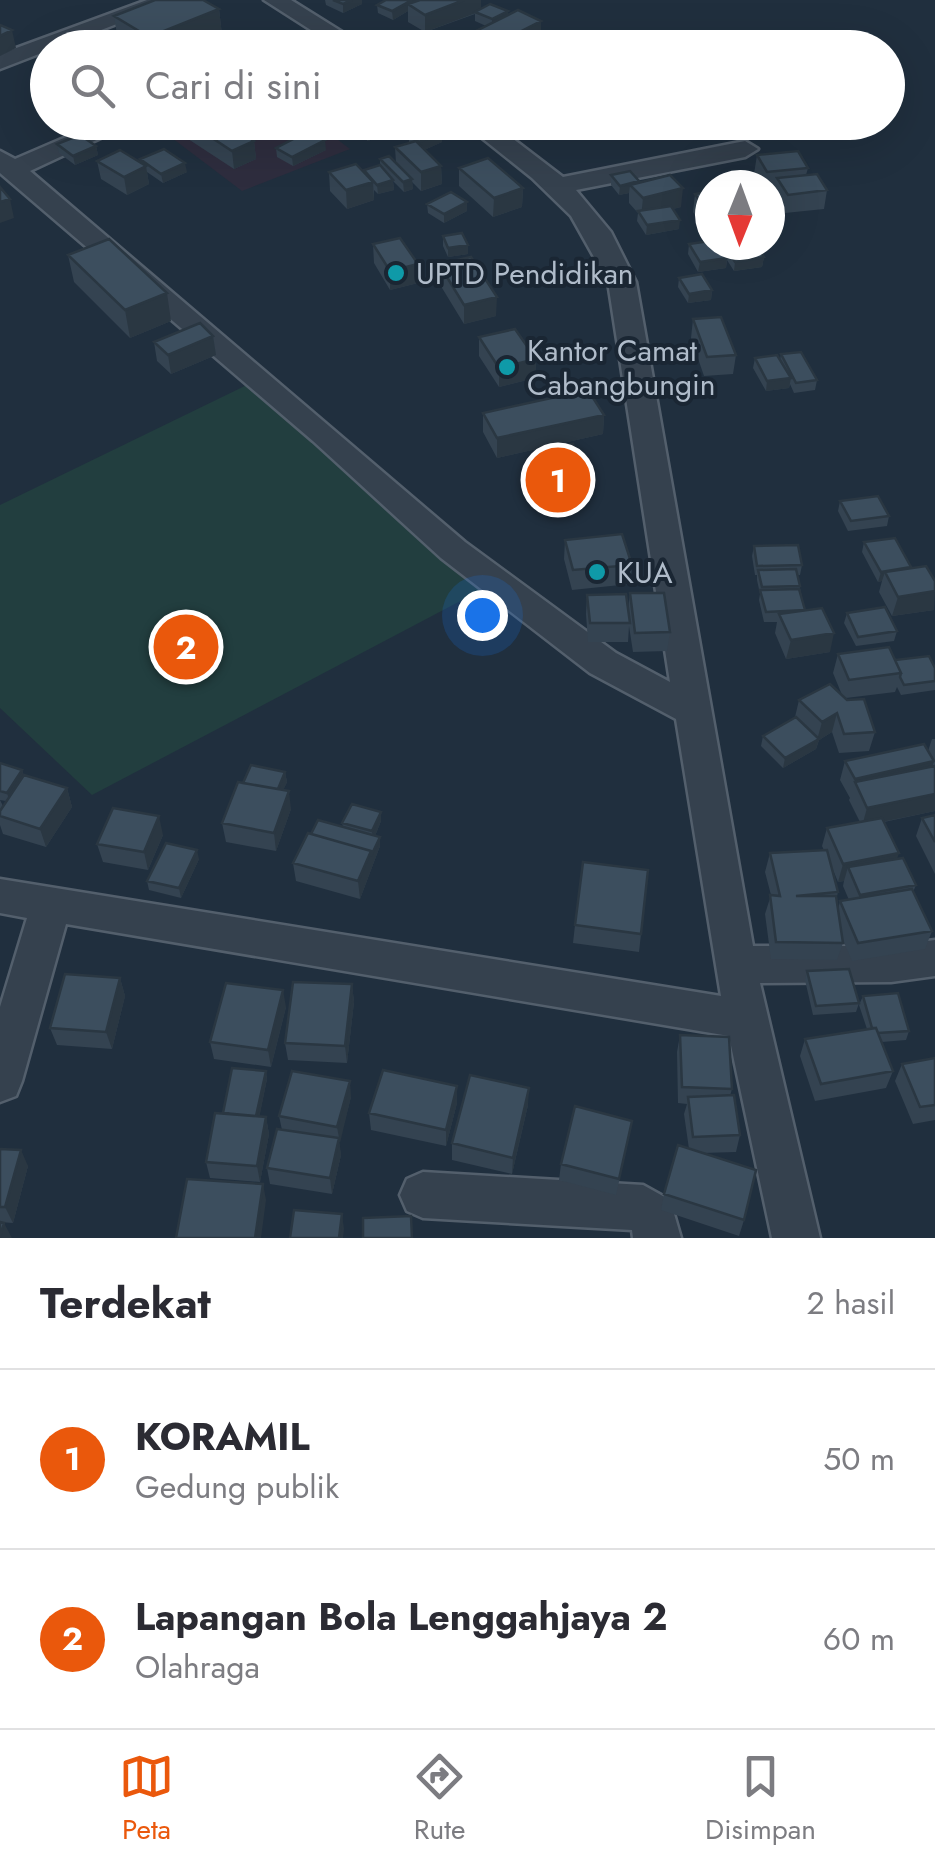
<!DOCTYPE html>
<html lang="id">
<head>
<meta charset="utf-8">
<style>
  :root { --surface:#fff; --page:#f2f2f3; --text:#2b2b33; --muted:#7c7c81; --line:#e1e1e2; --accent:#ea580c }
  body { margin:0; font-family:Jost,sans-serif; background:var(--page); color:var(--text) }
  .compass { position:absolute; left:695px; top:170px; width:90px; height:90px; border-radius:50%; background:var(--surface); box-shadow:0 10px 40px #0002; rotate:181deg }
  .you { position:absolute; left:482px; top:615px; width:35px; height:35px; margin:-25px; border:8px solid #fff; border-radius:50%; background:#1a73e8; box-shadow:0 0 0 15px #1a73e833 }
  .badge { display:grid; place-items:center; width:65px; height:65px; border-radius:50%; background:var(--accent); color:#fff; font-size:32px; font-weight:700 }
  .pin { position:absolute; translate:-50% -50%; border:5px solid #fff; box-shadow:0 2px 10px #0006 }
  .list { margin:0; padding:0; list-style:none }
  h2 { display:flex; justify-content:space-between; align-items:center; height:130px; margin:0; padding:0 40px; font-size:42px }
  h2 small { font-size:32px; font-weight:400; color:var(--muted) }
  .list li { display:grid; grid-template-columns:65px 1fr auto; gap:30px; align-items:center; box-sizing:border-box; height:180px; padding:0 40px; border-top:2px solid var(--line) }
  .list b { display:block; font-size:38px; white-space:nowrap }
  .list p { margin:0; font-size:32px; white-space:nowrap; color:var(--muted) }
  .list em { font-size:32px; font-style:normal; color:var(--muted) }
  .icon { flex:none; width:55px; height:55px; fill:none; stroke:currentColor; stroke-width:2; stroke-linecap:round; stroke-linejoin:round }
  .map { position:relative; flex:none; width:935px; height:1238px; overflow:hidden }
  .search { position:absolute; background:var(--surface); box-shadow:0 10px 40px #0002; left:30px; right:30px; top:30px; height:110px; display:flex; align-items:center; gap:25px; box-sizing:border-box; padding:0 35px; border-radius:55px; color:var(--muted); font-size:38px }
  .sheet { height:490px; background:var(--surface) }
  nav { display:flex; justify-content:space-around; align-items:center; box-sizing:border-box; height:140px; border-top:2px solid var(--line); background:var(--surface); font-size:28px; color:var(--muted) }
  nav a { display:grid; justify-items:center; gap:5px }
  nav .on { color:var(--accent) }
  .map>svg:first-child { display:block }
</style>
</head>
<body>
<div class="map">
<svg width="935" height="1238" viewBox="0 0 935 1238">
  <rect width="100%" height="100%" fill="#202f3e"/>
  <!-- medical -->
  <path fill="#2e2d3e" d="M191 123H316L350 149 242 191 164 132Z"/>
  <!-- green -->
  <path fill="#223e3f" d="M253 382 487 587 92 795 0 708V505Z"/>
  <g fill="none" stroke-linecap="round" stroke-linejoin="round">
    <!-- minor casing -->
    <g stroke="#535f6c" stroke-width="5">
      <path id="minor" d="M147 0H179L0 69V54Z
        M264 0H291L368 48H339Z
        M101 122H135L30 171 465 542 616 653 670 682 608 282 571 216 532 178 462 122H491L563 177 745 141 758 149 745 157 576 190 611 232 636 282 753 946H891L935 940V976L891 982 760 983 820 1238H772L729 1036 66 924 22 1081 16 1096 0 1102V1007L27 918 0 913V879L721 996 676 719 590 673 441 558 313 441 0 173V151L15 159Z
        M423 1172 643 1185 670 1200 681 1238H633L632 1230 423 1218 407 1211 400 1195 407 1179Z"/>
    </g>
    <!-- minor -->
    <use href="#minor" fill="#35414e" fill-rule="evenodd"/>
  </g>
  <!-- wall -->
  <path fill="#344351" fill-rule="evenodd" d="M325 0H362V4L343 13 326 5Z
    M420 0H481V9L541 21V38L523 48H442L486 26 475 21V14L425 32 408 22V11L393 20 378 13 377 5Z
    M219 9 222 35 190 48H128L118 41 114 16Z
    M180 122H281L248 137 254 141 256 159 234 169 182 135Z
    M386 124V133L368 141 358 134V125Z
    M442 133V142L424 150 441 166 442 184 421 191 412 182 413 189 404 192 393 181 394 190 378 194 374 190V200L347 209 330 191 329 172 364 173V170L380 165V159L396 163 395 147 409 143V135Z
    M57 144 96 146 98 155 75 165 59 153Z
    M276 148 326 150 293 166 277 157Z
    M757 155 808 168 806 175 827 190 824 209 785 213 774 197 776 189 770 190V185H761L754 174Z
    M140 159 187 172 163 183 147 172 149 184 127 195 101 179 97 161 140 162Z
    M459 168 523 188 522 207 493 217 459 186Z
    M611 175 639 181 681 207 673 209 679 229 646 235 637 221 638 213 629 203V193L619 195 611 185Z
    M710 191V231L706 232 693 212 695 194Z
    M427 204 467 211 444 223 428 213Z
    M443 236 468 254 448 257 443 246Z
    M373 244 418 283 390 290 374 263Z
    M689 244 721 249 722 245H755L764 257 762 267 734 271 727 260 726 268 698 272 688 254Z
    M68 255 171 321 130 338 74 282Z
    M439 264 496 316 464 324 439 283Z
    M679 278 712 290 711 300 688 303 678 287Z
    M693 319 736 355 733 374 704 376 691 338Z
    M213 336 216 355 171 374 157 361 154 342Z
    M479 337 536 359 535 378 499 387 479 356Z
    M781 354 817 380 815 390 794 393 790 384 789 388 766 391 753 368 755 358 780 360Z
    M483 413 604 415 603 434 497 458 483 432Z
    M537 449 582 473 581 492 545 496 536 468Z
    M840 501 889 516 887 526 848 531 838 511Z
    M565 540 632 565 630 584 572 590 564 559Z
    M864 542 934 610 892 616 879 592 882 581 878 582 862 552Z
    M754 546 802 565 800 575H797L805 610 830 652 786 659 775 633 777 622H764L759 600 760 594 757 580V575H755L752 556Z
    M630 593 670 632 667 651 633 652 629 626 628 642H588L586 614 587 595 628 609Z
    M847 613 897 631 894 641 856 646 844 623Z
    M838 654 895 660 935 668V690L901 695 897 687 895 692 846 698 875 732 869 751 839 753 832 732 819 740 816 749 783 768 761 746 763 736 795 717 799 700 842 695 833 673Z
    M932 739H935V811L884 822 897 859 916 885 913 892 932 931 925 949 852 961 842 938 843 943 837 960 771 959 765 914 771 895 765 872 770 853 824 850 822 846 827 828 860 822 849 800 850 798 840 780 845 761 928 751ZM833 870 838 882 844 881 843 886 849 900 840 901 838 909 836 900 838 892Z
    M0 763 22 770 24 776 67 788 72 807 46 847 3 834 0 825V800L3 806 6 801 0 800Z
    M285 772 287 782 283 790 291 809 276 851 226 842 222 823 243 783Z
    M381 812V821L375 836 380 837V846L360 899 296 881 293 863 311 834 343 827 342 823Z
    M935 815V874L916 836 922 818Z
    M163 835 148 870 103 862 97 844Z
    M199 859 181 898 149 890 147 881Z
    M575 925 641 934 639 952 573 943Z
    M807 971 859 1003 856 1012 813 1015 805 980Z
    M120 978 125 996 112 1049 57 1045 50 1028Z
    M352 984 354 1002 347 1063 288 1060 285 1043Z
    M863 996 909 1031 906 1040 882 1042 893 1071 886 1088 815 1101 800 1056 805 1039 867 1029 859 1005Z
    M286 1007 271 1067 214 1059 210 1042Z
    M680 1035 732 1089 730 1096 740 1135 736 1152 702 1153 744 1220 739 1236 661 1210 664 1194 689 1149 684 1114 687 1104 678 1103 677 1052Z
    M935 1058V1120L913 1124 895 1081 902 1064Z
    M266 1071 267 1079 259 1117H266L269 1134 260 1182 210 1178 206 1162 223 1114Z
    M351 1097 339 1143 341 1155 332 1194 270 1184 267 1168 282 1130 279 1116Z
    M457 1103 446 1146 371 1130 369 1113Z
    M528 1105 512 1174 452 1160V1143Z
    M629 1137 616 1195 559 1180 561 1164Z
    M0 1149 28 1166 13 1223 0 1222Z"/>
  <!-- shaded-wall -->
  <path fill="#2a3742" d="M352 0H362V4L343 13V4Z
    M412 0H416V7L408 4V11L393 20 392 11Z
    M464 0H481V11L425 32V15Z
    M219 9 222 35 190 48H151L149 37Z
    M508 11V20L492 28V19Z
    M541 21V38L523 48H488Z
    M12 30 16 48 0 56V36Z
    M237 122H281L239 140Z
    M386 124V133L368 141 367 132Z
    M442 133V142L420 152 419 142Z
    M325 140 326 150 293 166 292 157Z
    M254 141 256 159 234 169 232 151Z
    M96 146 98 155 75 165 73 156Z
    M185 163 187 172 163 183 161 174Z
    M146 166 149 184 127 195 124 177Z
    M441 166 442 184 421 191V172Z
    M412 179 413 189 404 192 403 182Z
    M393 180 394 190 378 194 377 185Z
    M639 181 630 185 629 193 619 195 620 186Z
    M373 182 374 200 347 209 346 190Z
    M523 188 522 207 493 217 494 198Z
    M683 188 681 207 641 217 643 198Z
    M10 199 14 218 0 223V202Z
    M467 202V211L444 223V214Z
    M708 213H710V231L706 232Z
    M680 220 679 229 646 235 647 225Z
    M468 245V254L448 257V248Z
    M764 257 762 267 734 271 735 262Z
    M727 258 726 268 698 272 700 262Z
    M418 264V283L390 290V271Z
    M712 290 711 300 688 303 689 294Z
    M167 293 171 321 130 338 125 310Z
    M497 297 496 316 464 324V305Z
    M213 336 216 355 171 374 168 355Z
    M536 359 535 378 499 387V368Z
    M791 378 789 388 766 391 767 381Z
    M604 415 603 434 497 458V438Z
    M911 567 885 572 882 581 878 582 881 572Z
    M935 591 934 610 892 616 898 597Z
    M834 633 830 652 786 659 791 640Z
    M837 713 832 732 819 740 816 749 783 768 785 758 817 740 822 722Z
    M934 761 928 780 855 782V779Z
    M22 770 25 779 10 803 7 793Z
    M285 772 287 782 277 803 276 794Z
    M67 788 72 807 46 847 40 829Z
    M289 791 291 809 276 851 274 833Z
    M935 794V811L862 826 867 808Z
    M381 812V821L373 841 372 831Z
    M159 816 163 835 148 870 144 852Z
    M380 837V846L360 899 358 881 371 851Z
    M197 850 199 859 181 898 179 888Z
    M899 853 893 872 848 867 844 881 838 882 843 864Z
    M120 978 125 996 112 1049 106 1032Z
    M352 984 354 1002 347 1063 345 1046Z
    M283 990 286 1007 271 1067 268 1050Z
    M266 1071 267 1079 258 1124 256 1116Z
    M350 1081 351 1097 340 1143 337 1127Z
    M457 1086V1103L446 1146V1130Z
    M529 1088 528 1105 512 1174 513 1158Z
    M266 1117 269 1134 260 1182 257 1166Z
    M339 1138 341 1155 332 1194 330 1178Z
    M21 1150 28 1166 13 1223 5 1207Z
    M263 1184 266 1200 261 1238H255Z
    M342 1214 344 1229 343 1238H339Z
    M4 1223 12 1238H0Z"/>
  <!-- building -->
  <path fill="#3c4e5e" stroke="#2a3742" stroke-width="2.5" d="M155 0H203L219 9 149 37 114 16Z
    M333 0H352L343 4Z
    M386 0H412L392 11 377 5Z
    M420 0H464L425 15 408 4Z
    M490 4 508 11 492 19 475 12Z
    M518 10 541 21 488 48H442Z
    M0 25 12 30 0 36Z
    M188 122H226L254 141 232 151Z
    M364 122H383L386 124 367 132 358 125Z
    M432 126 442 133 419 142 409 135Z
    M309 131 325 140 292 157 276 148Z
    M80 135 96 146 73 156 57 144Z
    M416 141 441 166 421 172 395 147Z
    M164 149 185 163 161 174 140 159Z
    M120 150 146 166 124 177 97 161Z
    M798 151 808 168 767 172 757 155Z
    M389 156 412 179 403 182 380 159Z
    M488 158 523 188 494 198 459 168Z
    M356 164 373 182 346 190 329 172Z
    M380 165 393 180 377 185 364 170Z
    M630 171 639 181 620 186 611 175Z
    M817 174 827 190 788 195 777 178Z
    M670 175 683 188 643 198 630 185Z
    M0 187 10 199 0 202Z
    M710 191V213H708L695 194Z
    M451 192 467 202 444 214 427 204Z
    M671 206 680 220 647 225 638 211Z
    M462 233 468 245 448 248 443 236Z
    M400 238 418 264 390 271 373 244Z
    M109 239 167 293 125 310 68 255Z
    M710 241V245H719L727 258 700 262 689 244Z
    M724 245H755L764 257 735 262Z
    M471 257 497 297 464 305 439 264Z
    M702 274 712 290 689 294 679 278Z
    M721 317 736 355 707 357 693 319Z
    M200 323 213 336 168 355 154 342Z
    M515 329 536 359 499 368 479 337Z
    M801 352 817 380 796 383 781 354Z
    M777 355 791 378 767 381 755 358Z
    M588 390 604 415 497 438 483 413Z
    M573 444 582 473 546 477 537 449Z
    M878 496 889 516 851 521 840 501Z
    M622 534 632 565 573 570 565 540Z
    M895 538 911 567 881 572 864 542Z
    M798 545 802 565 757 566 754 546Z
    M926 566 935 581V591L898 597 885 572Z
    M796 569 800 586 762 587 758 570Z
    M799 589 805 610 766 612 760 590Z
    M630 593H664L670 632 635 633Z
    M626 594 630 623H590L587 595Z
    M885 607 897 631 858 637 847 613Z
    M822 608 834 633 791 640 779 614Z
    M889 647 901 673 849 680 838 654Z
    M929 656 935 668V681L904 685 900 677 901 673 895 660Z
    M830 684 847 700 864 699 875 732 844 734 837 713 822 722 799 700Z
    M796 717 819 739 785 758 763 736Z
    M924 744 934 761 855 779 845 761Z
    M0 763 22 770 7 793 0 791Z
    M251 765 285 772 278 789 243 783Z
    M935 766V794L867 808 855 782Z
    M24 775 67 788 40 829 0 816V811Z
    M238 782 289 791 274 833 222 823Z
    M352 804 381 812 372 831 342 823Z
    M113 808 159 816 144 852 97 844Z
    M935 815V842L922 818Z
    M882 818 899 853 843 864 827 828Z
    M318 820 380 837 371 856V851L311 834Z
    M308 833 371 851 358 881 293 863Z
    M166 843 197 850 179 888 147 881Z
    M827 850 838 892 796 896H836L843 943 776 942 770 895 780 896 770 853Z
    M903 858 916 885 860 895 848 867Z
    M583 862 648 870 641 934 575 925Z
    M912 889 932 931 858 943 840 901Z
    M849 969 859 1003 816 1006 807 971Z
    M65 974 120 978 106 1032 50 1028Z
    M293 982 352 984 345 1046 285 1043Z
    M226 983 283 990 268 1050 210 1042Z
    M898 993 909 1031 878 1033 876 1028H872L863 996Z
    M876 1028 893 1071 821 1084 805 1039Z
    M680 1035 729 1037 732 1089 682 1087Z
    M935 1058V1105L920 1107 902 1064Z
    M232 1068 266 1071 256 1116 223 1113Z
    M383 1070 457 1086 446 1130 369 1113Z
    M292 1071 350 1081 337 1127 279 1116Z
    M470 1075 529 1088 513 1158 452 1143Z
    M734 1095 740 1135 693 1137 688 1097Z
    M575 1106 632 1121 619 1179 561 1164Z
    M215 1113 266 1117 257 1166 206 1162Z
    M277 1129 339 1138 330 1178 267 1168Z
    M678 1145 756 1170 744 1220 664 1194Z
    M0 1149 21 1150 5 1207H0Z
    M187 1179 263 1184 255 1238H176Z
    M294 1210 342 1214 339 1238H290Z
    M411 1216 412 1238H363V1218Z
    M0 1222 4 1223 0 1237Z"/>
  <!-- markers -->
  <g fill="#0f9aa8" stroke="#1a2633" stroke-width="4">
    <circle cx="396" cy="273" r="10"/>
    <circle cx="507" cy="367" r="10"/>
    <circle cx="597" cy="572" r="10"/>
  </g>
  <g text-anchor="middle" dominant-baseline="central" stroke-width="8" stroke-linejoin="round" paint-order="stroke">
    <!-- poi labels -->
    <g font-size="30" fill="#b0bcca" stroke="#1a2633" text-anchor="start">
      <text x="416" y="273">UPTD Pendidikan</text>
      <text x="527" y="350">Kantor Camat<tspan x="527" dy="34">Cabangbungin</tspan></text>
      <text x="617" y="572">KUA</text>
    </g>
  </g>
</svg>
<svg class="compass" viewBox="-18 -18 36 36"><path d="M0-13l5 13h-10z" fill="#e53935"/><path d="M0 13l5-13h-10z" fill="#7c7c81"/></svg>
<div class="you"></div>
<div class="pin badge" style="left:558px;top:480px">1</div>
<div class="pin badge" style="left:186px;top:647px">2</div>
<div class="search"><svg class="icon" aria-label="search" viewBox="0 0 24 24"><circle cx="10" cy="10" r="6"/><path d="M15 15l6 6"/></svg>Cari di sini</div>
</div>
<section class="sheet">
<h2>Terdekat<small>2 hasil</small></h2>
<ul class="list">
<li><span class="badge">1</span><div><b>KORAMIL</b><p>Gedung publik</p></div><em>50 m</em></li>
<li><span class="badge">2</span><div><b>Lapangan Bola Lenggahjaya 2</b><p>Olahraga</p></div><em>60 m</em></li>
</ul>
</section>
<nav>
<a class="on"><svg class="icon" aria-label="map" viewBox="0 0 24 24"><path d="M3 6l6-2 6 2 6-2v14l-6 2-6-2-6 2zM9 4v14M15 6v14"/></svg>Peta</a>
<a><svg class="icon" aria-label="directions" viewBox="0 0 24 24"><path d="M12 3l9 9-9 9-9-9zM9 14v-3h6M13 9l2 2-2 2"/></svg>Rute</a>
<a><svg class="icon" aria-label="saved" viewBox="0 0 24 24"><path d="M7 4h10v16l-5-4-5 4z"/></svg>Disimpan</a>
</nav>
</body>
</html>
